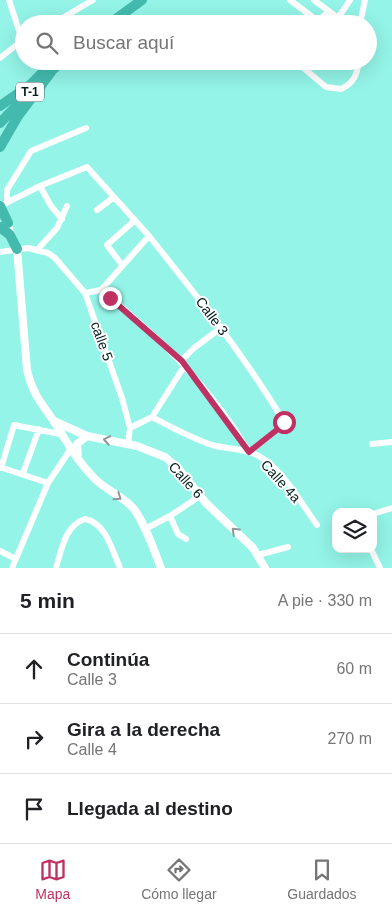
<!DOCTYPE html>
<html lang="es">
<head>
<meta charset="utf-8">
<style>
  :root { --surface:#fff; --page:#f2f2f2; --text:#202124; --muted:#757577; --line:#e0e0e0; --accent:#bf3162 }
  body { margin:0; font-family:Helvetica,sans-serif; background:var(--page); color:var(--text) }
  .controls { position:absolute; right:15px; bottom:15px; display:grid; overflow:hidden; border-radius:10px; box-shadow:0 5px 20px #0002 }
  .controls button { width:45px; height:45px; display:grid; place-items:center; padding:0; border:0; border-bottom:1px solid var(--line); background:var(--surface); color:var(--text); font:25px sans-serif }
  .stop { position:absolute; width:15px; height:15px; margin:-11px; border:4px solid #bf3162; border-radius:50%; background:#fff }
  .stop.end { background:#bf3162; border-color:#fff; box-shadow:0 1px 5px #0008 }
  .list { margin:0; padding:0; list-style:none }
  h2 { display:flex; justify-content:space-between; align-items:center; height:65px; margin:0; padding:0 20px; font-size:21px }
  h2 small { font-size:16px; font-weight:400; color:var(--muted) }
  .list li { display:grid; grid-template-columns:32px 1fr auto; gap:15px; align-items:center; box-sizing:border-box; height:70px; padding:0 20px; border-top:1px solid var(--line) }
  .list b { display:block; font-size:19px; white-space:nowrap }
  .list p { margin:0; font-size:16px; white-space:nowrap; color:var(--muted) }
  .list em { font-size:16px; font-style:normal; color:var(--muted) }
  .icon { flex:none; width:28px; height:28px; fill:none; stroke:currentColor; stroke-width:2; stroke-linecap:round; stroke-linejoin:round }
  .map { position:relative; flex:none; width:392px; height:568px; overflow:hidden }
  .search { position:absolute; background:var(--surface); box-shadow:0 5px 20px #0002; left:15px; right:15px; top:15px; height:55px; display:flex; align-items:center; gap:12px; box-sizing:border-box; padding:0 18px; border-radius:28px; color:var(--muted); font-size:19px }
  .sheet { height:275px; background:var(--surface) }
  nav { display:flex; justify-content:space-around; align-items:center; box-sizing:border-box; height:70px; border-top:1px solid var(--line); background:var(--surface); font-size:14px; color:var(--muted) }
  nav a { display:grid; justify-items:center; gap:2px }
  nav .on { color:var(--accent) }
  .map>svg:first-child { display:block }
</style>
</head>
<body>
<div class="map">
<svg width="392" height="568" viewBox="0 0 392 568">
  <rect width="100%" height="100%" fill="#93f4e7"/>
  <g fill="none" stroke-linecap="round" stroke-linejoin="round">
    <!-- minor -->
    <path stroke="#fff" stroke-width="6" d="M9 0 22 40
      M290 0 318 21 329 11
      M314 0 338 18 350 0
      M52 24 93 0
      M360 24 365 0
      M0 58 24 39
      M300 65 326 87 341 89C354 83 357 75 359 61
      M40 186 51 206 62 219
      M7 201V190L31 151 86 128
      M0 206 40 186 87 167 149 236
      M97 210 114 197
      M38 249 57 228 67 206
      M0 252 28 248 48 253 55 258 85 293 122 398 130 428 128 444
      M122 265 107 245 135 220
      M85 293 101 290C158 336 212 388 249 452L283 425 284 422C244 355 197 296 149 236L101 290
      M181 361 194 348 222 327
      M152 417C171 427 191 438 212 445 226 449 243 448 257 455 283 469 300 502 317 525
      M130 428 152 417 185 365
      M372 444 392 442
      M0 467 48 483
      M1 468 14 425 60 434
      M23 473 39 429
      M376 513 392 508
      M170 516 178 534 186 539
      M145 529 170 516 200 496
      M371 549 380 568
      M0 551 16 559
      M258 555 288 547
      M12 568 48 483 70 450
      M56 568C61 551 65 525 85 519 106 523 112 550 120 568"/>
    <!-- tertiary -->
    <path stroke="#fff" stroke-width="8" d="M5 219 17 249 27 370C33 394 39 400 53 420 67 441 75 459 95 479 106 490 124 497 134 509 146 526 153 548 161 568
      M54 421 87 436 137 446 165 457 178 468 206 503 253 548 265 568
      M78 459 77 444 87 436"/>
    <!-- trunk -->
    <path stroke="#44baaf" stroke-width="10" d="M109 24 142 0
      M46 76 62 61
      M17 98 48 67
      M0 106 20 92
      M0 123 27 95
      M0 147 18 116 51 72
      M0 206 8 223
      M0 227 10 235 17 249"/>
  </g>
  <!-- one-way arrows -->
  <defs><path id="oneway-chevron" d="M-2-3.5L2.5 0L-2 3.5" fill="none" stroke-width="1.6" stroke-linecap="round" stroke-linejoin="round" transform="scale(1.25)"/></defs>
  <g stroke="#8c9998">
    <use href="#oneway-chevron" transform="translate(107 440) rotate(-170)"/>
    <use href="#oneway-chevron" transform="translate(118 497) rotate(34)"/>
    <use href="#oneway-chevron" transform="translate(235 531) rotate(-136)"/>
  </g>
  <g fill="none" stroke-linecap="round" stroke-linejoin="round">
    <!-- route -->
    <path stroke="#bf3162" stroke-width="6" d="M110 298 182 361 249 452 283 425 284 422"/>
  </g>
  <g text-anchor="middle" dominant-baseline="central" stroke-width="4" stroke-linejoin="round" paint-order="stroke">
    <!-- shield labels -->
    <rect fill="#fff" stroke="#4c615f" stroke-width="1" x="16" y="82.5" width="28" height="19" rx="4"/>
    <g font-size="12" font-weight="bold" fill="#001d1a">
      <text x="30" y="92">T-1</text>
    </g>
    <!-- street labels -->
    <g font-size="14" fill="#001d1a" stroke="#fff">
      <text transform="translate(212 316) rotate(53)">Calle 3</text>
      <text transform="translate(102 341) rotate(70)">calle 5</text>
      <text transform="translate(186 480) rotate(48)">Calle 6</text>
      <text transform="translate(281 481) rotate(48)">Calle 4a</text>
    </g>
  </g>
</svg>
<div class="controls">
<button><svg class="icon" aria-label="layers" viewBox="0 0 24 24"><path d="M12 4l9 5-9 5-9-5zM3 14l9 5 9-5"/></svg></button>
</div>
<div class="stop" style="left:284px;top:422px"></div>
<div class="stop end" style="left:110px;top:298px"></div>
<div class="search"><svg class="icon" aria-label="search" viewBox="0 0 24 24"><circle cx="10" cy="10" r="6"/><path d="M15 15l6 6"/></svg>Buscar aquí</div>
</div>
<section class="sheet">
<h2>5 min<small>A pie · 330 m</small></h2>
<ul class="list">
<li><svg class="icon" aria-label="ahead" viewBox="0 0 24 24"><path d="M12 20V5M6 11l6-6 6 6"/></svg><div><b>Continúa</b><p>Calle 3</p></div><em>60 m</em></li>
<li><svg class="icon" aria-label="right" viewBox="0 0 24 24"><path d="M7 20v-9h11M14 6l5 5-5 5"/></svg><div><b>Gira a la derecha</b><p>Calle 4</p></div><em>270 m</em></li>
<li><svg class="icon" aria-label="arrive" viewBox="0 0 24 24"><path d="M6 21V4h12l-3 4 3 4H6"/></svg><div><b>Llegada al destino</b></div></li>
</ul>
</section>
<nav>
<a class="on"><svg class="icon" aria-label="map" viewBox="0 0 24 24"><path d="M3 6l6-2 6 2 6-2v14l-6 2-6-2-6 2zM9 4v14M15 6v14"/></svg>Mapa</a>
<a><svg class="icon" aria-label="directions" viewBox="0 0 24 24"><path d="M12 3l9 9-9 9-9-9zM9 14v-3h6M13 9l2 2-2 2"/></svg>Cómo llegar</a>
<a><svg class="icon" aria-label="saved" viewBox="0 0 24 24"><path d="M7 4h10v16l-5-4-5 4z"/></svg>Guardados</a>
</nav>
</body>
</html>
